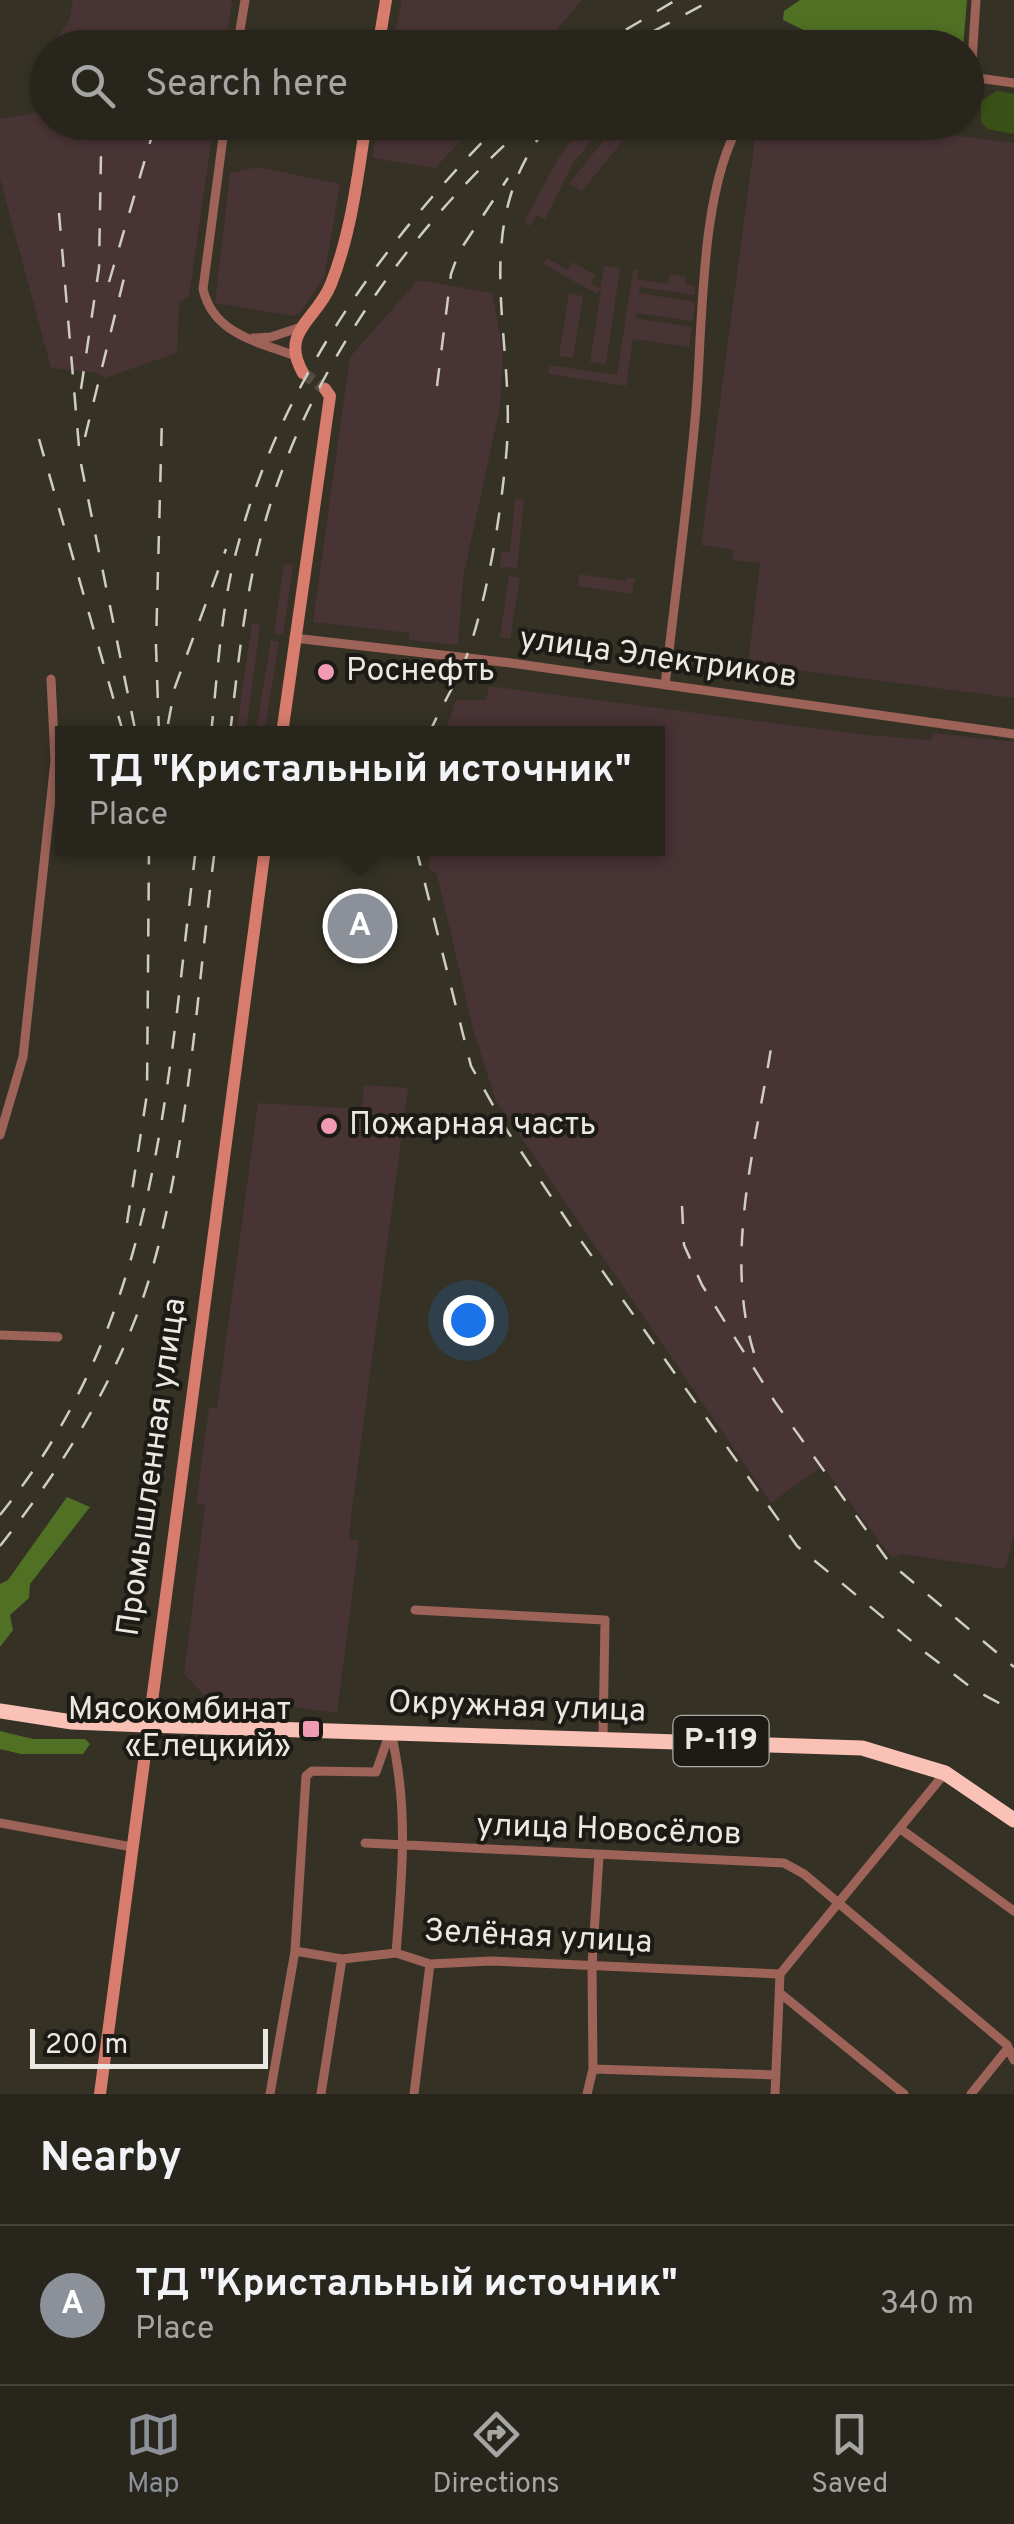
<!DOCTYPE html>
<html lang="en">
<head>
<meta charset="utf-8">
<style>
  :root { --surface:#28261c; --page:#302e25; --text:#f1f3f6; --muted:#a5a5a3; --line:#44433b; --accent:#8c9099 }
  body { margin:0; font-family:Overpass,sans-serif; background:var(--page); color:var(--text) }
  .scale { position:absolute; left:30px; bottom:25px; width:238px; box-sizing:border-box; padding-left:10px; border:5px solid #eae8e0; border-top:0; font-size:28px; line-height:35px; white-space:nowrap; color:#eae8e0; -webkit-text-stroke:8px #1b1a14; paint-order:stroke }
  .you { position:absolute; left:468px; top:1320px; width:35px; height:35px; margin:-25px; border:8px solid #fff; border-radius:50%; background:#1a73e8; box-shadow:0 0 0 15px #1a73e833 }
  .badge { display:grid; place-items:center; width:65px; height:65px; border-radius:50%; background:var(--accent); color:#fff; font-size:32px; font-weight:700 }
  .pin { position:absolute; translate:-50% -50%; border:5px solid #fff; box-shadow:0 2px 10px #0006 }
  .popup { position:absolute; left:55px; top:726px; width:610px; height:130px; box-sizing:border-box; display:grid; place-content:center; border-radius:0px; background:var(--surface); filter:drop-shadow(0 2px 8px #0005); font-size:32px; white-space:nowrap; color:var(--muted) }
  .popup b { font-size:38px; color:var(--text) }
  .popup::after { content:''; position:absolute; left:50%; top:100%; margin-left:-20px; border:20px solid transparent; border-top-color:var(--surface) }
  .list { margin:0; padding:0; list-style:none }
  h2 { display:flex; justify-content:space-between; align-items:center; height:130px; margin:0; padding:0 40px; font-size:42px }
  h2 small { font-size:32px; font-weight:400; color:var(--muted) }
  .list li { display:grid; grid-template-columns:65px 1fr auto; gap:30px; align-items:center; box-sizing:border-box; height:160px; padding:0 40px; border-top:2px solid var(--line) }
  .list b { display:block; font-size:38px; white-space:nowrap }
  .list p { margin:0; font-size:32px; white-space:nowrap; color:var(--muted) }
  .list em { font-size:32px; font-style:normal; color:var(--muted) }
  .icon { flex:none; width:55px; height:55px; fill:none; stroke:currentColor; stroke-width:2; stroke-linecap:round; stroke-linejoin:round }
  .map { position:relative; flex:none; width:1014px; height:2094px; overflow:hidden }
  .search { position:absolute; background:var(--surface); box-shadow:0 2px 8px #0004; left:30px; right:30px; top:30px; height:110px; display:flex; align-items:center; gap:25px; box-sizing:border-box; padding:0 35px; border-radius:55px; color:var(--muted); font-size:38px }
  .sheet { height:290px; background:var(--surface) }
  nav { display:flex; justify-content:space-around; align-items:center; box-sizing:border-box; height:140px; border-top:2px solid var(--line); background:var(--surface); font-size:28px; color:var(--muted) }
  nav a { display:grid; justify-items:center; gap:5px }
  nav .on { color:var(--accent) }
  .map>svg:first-child { display:block }
</style>
</head>
<body>
<div class="map">
<svg width="1014" height="2094" viewBox="0 0 1014 2094">
  <rect width="100%" height="100%" fill="#353225"/>
  <!-- industrial -->
  <path fill="#483335" d="M73 0H232L225 47H50L69 21Z
    M402 0H582L542 47H392Z
    M47 78 48 122 214 123 189 296 179 303 177 353 104 378 98 373 51 368 0 179V119L45 111Z
    M379 122H478V123L435 168 372 158Z
    M618 122 644 123 632 130 582 191 569 184Z
    M585 123H607L573 163 545 219 537 215 530 226 524 222 559 157Z
    M757 123H858L1014 143V698L748 664 760 563 733 560V550L701 545Z
    M258 167 340 184 324 278 300 313 293 316 215 303 230 173Z
    M546 258 568 270 572 262 595 275 591 283 600 289 604 266 620 268 606 364 590 362 601 289 597 294 543 264Z
    M633 270H638L637 279 668 284 670 274 686 277 685 284 695 286 694 295 640 287 639 293 695 302 693 321 636 313 635 318 692 327 689 347 633 339 626 386 548 374 549 365 617 375Z
    M418 280 492 293 503 351 500 407 463 578 458 645 409 640V633L313 622 350 357Z
    M569 293 583 296 573 358 559 356Z
    M515 499 524 500 517 568 500 567 501 552H510Z
    M284 564 293 565 283 635 274 633Z
    M579 574 625 581 627 577 635 578 632 594 578 586Z
    M509 576 520 577 510 639 500 637Z
    M252 624 260 625 246 733H236Z
    M271 640 279 642 265 727 257 725Z
    M489 686 867 735 932 740 933 733 1014 742V1536L1005 1569 901 1554 892 1558 822 1466 771 1503 496 1101 473 1029 437 874 429 869 430 849 658 848V734L445 733 456 700H486Z
    M364 1085 408 1088 352 1510 349 1539 359 1541 337 1713 204 1695 184 1674 205 1505 196 1504 209 1408H217L258 1103 362 1109Z"/>
  <!-- green -->
  <path fill="#395117" d="M997 91 1014 94V134L988 129 981 122V101Z"/>
  <!-- forest -->
  <path fill="#507024" d="M800 0H967L963 47H816L818 37 783 20 784 11Z
    M67 1497 90 1507 30 1584 29 1598 10 1615 13 1630 0 1647V1584L8 1580Z
    M0 1731 33 1739H85L90 1744 83 1754H21L0 1749Z"/>
  <g fill="none" stroke-linecap="round" stroke-linejoin="round">
    <!-- secondary-tunnel -->
    <path stroke="#504d41" stroke-width="12" stroke-dasharray="12 6" stroke-linecap="butt" d="M303 373 325 389"/>
    <!-- street -->
    <path stroke="#9d6359" stroke-width="9" d="M976 0 971 77 1014 83
      M237 48 245 0
      M966 93 971 77
      M225 122 203 289C213 333 255 341 293 355
      M253 338 271 337 301 327
      M294 638 511 663 1014 734
      M665 685C675 597 687 509 695 420 703 339 698 190 741 122
      M0 1135 23 1057 55 761 51 679
      M0 1335 58 1337
      M415 1610 605 1620 603 1738
      M391 1733C409 1807 402 1878 396 1953
      M0 1823 132 1847
      M902 1830 1014 1911
      M365 1843 784 1863 804 1874 1007 2045 1014 2060
      M295 1951 342 1959 396 1953 430 1964 491 1961 780 1974
      M781 1994 904 2094
      M593 2069 776 2075
      M270 2094 295 1951 306 1776 312 1771 376 1772 390 1732
      M321 2094 342 1959
      M414 2094 430 1964
      M587 2094 593 2069 592 1966 599 1856
      M775 2094 780 1974 945 1773
      M971 2094 1008 2048"/>
    <!-- secondary -->
    <path stroke="#d87d6e" stroke-width="12" d="M378 48 386 0
      M303 373C279 331 317 320 331 284 351 234 358 175 366 122
      M282 734 330 396 325 389
      M100 2094 265 848"/>
    <!-- highway -->
    <path stroke="#fac1b6" stroke-width="15" d="M0 1711 72 1722 146 1725 862 1748 945 1773 1014 1820"/>
    <!-- rail -->
    <path stroke="#ceccc3" stroke-width="2.5" stroke-dasharray="18 18" stroke-linecap="butt" d="M595 48 676 0
      M622 48 712 0
      M59 213 80 459 136 734
      M109 282 156 122
      M437 386 451 274 459 252 508 178
      M81 389 99 268 101 154
      M85 437 126 270
      M39 439 123 732
      M168 724 175 687 226 549
      M159 734 156 646 162 417
      M211 734C218 671 221 605 238 545 281 382 384 240 502 122
      M230 734C237 673 243 612 257 553 295 389 404 232 530 122
      M429 734C440 708 456 684 466 658 487 600 500 520 506 457 518 336 464 226 551 122
      M416 848 471 1066 508 1132 572 1228 797 1546 926 1653 973 1689 1014 1711
      M682 1206 684 1245 702 1285 775 1402 889 1562 1014 1667
      M127 1223 147 1094 149 848
      M754 1353C723 1255 757 1140 772 1042
      M0 1515C160 1317 166 1089 196 848
      M0 1546C60 1470 111 1390 143 1298 188 1166 197 989 215 848"/>
  </g>
  <!-- markers -->
  <g fill="#f19ab4" stroke="#1b1a14" stroke-width="4">
    <circle cx="326" cy="672" r="10"/>
    <circle cx="329" cy="1126" r="10"/>
    <rect x="301" y="1719" width="20" height="20" rx="5"/>
  </g>
  <g text-anchor="middle" dominant-baseline="central" stroke-width="8" stroke-linejoin="round" paint-order="stroke">
    <!-- shield labels -->
    <rect fill="#1b1a14" stroke="#acaaa3" stroke-width="2.5" x="673.5" y="1716" width="95" height="50" rx="8"/>
    <g font-size="30" font-weight="bold" fill="#eae8e0">
      <text x="721" y="1741">Р-119</text>
    </g>
    <!-- street labels -->
    <g font-size="32" fill="#eae8e0" stroke="#1b1a14">
      <text transform="translate(658 659) rotate(8)">улица Электриков</text>
      <text transform="translate(153 1467) rotate(-82)">Промышленная улица</text>
      <text transform="translate(517 1708) rotate(2)">Окружная улица</text>
      <text transform="translate(609 1831) rotate(2)">улица Новосёлов</text>
      <text transform="translate(538 1938) rotate(3)">Зелёная улица</text>
    </g>
    <!-- poi labels -->
    <g font-size="32" fill="#eae8e0" stroke="#1b1a14" text-anchor="start">
      <text x="346" y="672">Роснефть</text>
      <text x="349" y="1126">Пожарная часть</text>
      <text x="291" y="1711" text-anchor="end">Мясокомбинат<tspan x="291" dy="37">«Елецкий»</tspan></text>
    </g>
  </g>
</svg>
<div class="scale">200 m</div>
<div class="you"></div>
<div class="pin badge" style="left:360px;top:926px">A</div>
<div class="popup"><b>ТД &quot;Кристальный источник&quot;</b>Place</div>
<div class="search"><svg class="icon" aria-label="search" viewBox="0 0 24 24"><circle cx="10" cy="10" r="6"/><path d="M15 15l6 6"/></svg>Search here</div>
</div>
<section class="sheet">
<h2>Nearby<small></small></h2>
<ul class="list">
<li><span class="badge">A</span><div><b>ТД &quot;Кристальный источник&quot;</b><p>Place</p></div><em>340 m</em></li>
</ul>
</section>
<nav>
<a class="on"><svg class="icon" aria-label="map" viewBox="0 0 24 24"><path d="M3 6l6-2 6 2 6-2v14l-6 2-6-2-6 2zM9 4v14M15 6v14"/></svg>Map</a>
<a><svg class="icon" aria-label="directions" viewBox="0 0 24 24"><path d="M12 3l9 9-9 9-9-9zM9 14v-3h6M13 9l2 2-2 2"/></svg>Directions</a>
<a><svg class="icon" aria-label="saved" viewBox="0 0 24 24"><path d="M7 4h10v16l-5-4-5 4z"/></svg>Saved</a>
</nav>
</body>
</html>
